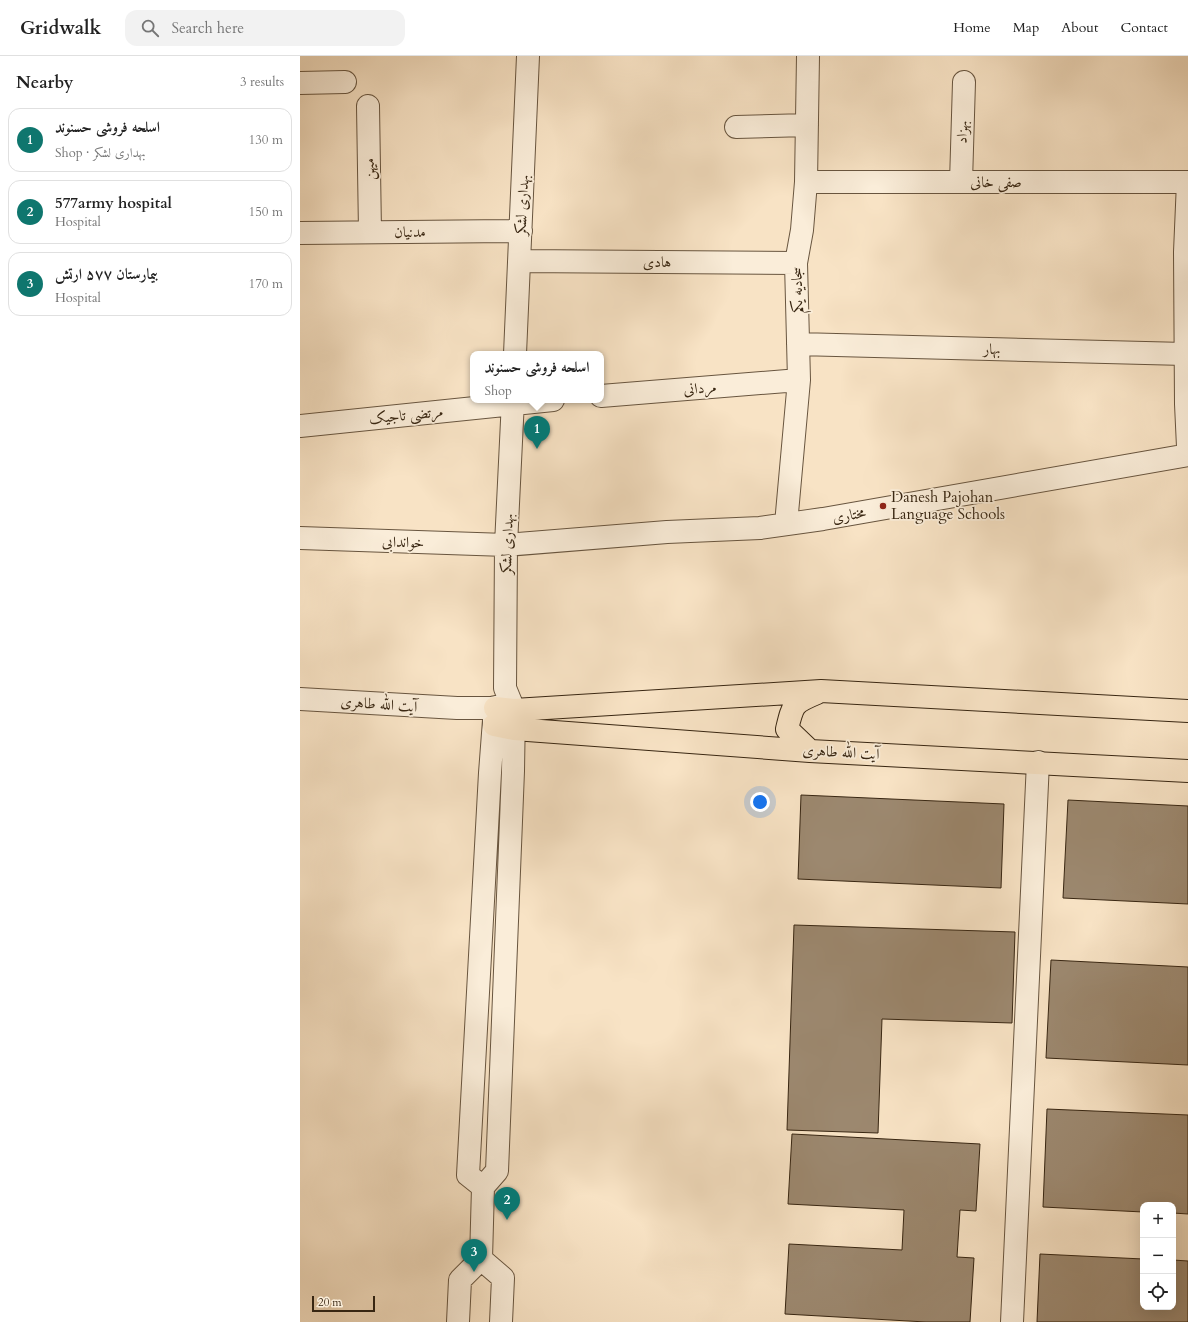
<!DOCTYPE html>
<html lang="en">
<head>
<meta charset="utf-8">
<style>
  :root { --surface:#fff; --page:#f2f2f2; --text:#222; --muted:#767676; --line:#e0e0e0; --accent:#0f766e }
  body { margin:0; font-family:Cardo,Amiri,serif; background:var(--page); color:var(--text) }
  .controls { position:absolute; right:12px; bottom:12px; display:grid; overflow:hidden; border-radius:8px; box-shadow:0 4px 16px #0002 }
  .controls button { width:36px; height:36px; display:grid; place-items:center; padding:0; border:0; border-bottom:1px solid var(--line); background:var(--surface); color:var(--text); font:20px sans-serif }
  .scale { position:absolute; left:12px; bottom:10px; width:63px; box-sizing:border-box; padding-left:4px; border:2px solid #382612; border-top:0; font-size:11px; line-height:14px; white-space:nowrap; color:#382612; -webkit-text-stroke:3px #faedd9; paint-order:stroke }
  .you { position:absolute; left:460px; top:746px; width:14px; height:14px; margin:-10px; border:3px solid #fff; border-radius:50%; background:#1a73e8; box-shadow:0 0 0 6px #1a73e833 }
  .badge { display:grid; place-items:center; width:26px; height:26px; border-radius:50%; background:var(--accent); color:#fff; font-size:13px; font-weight:700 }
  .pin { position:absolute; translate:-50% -33px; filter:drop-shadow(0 1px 2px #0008) }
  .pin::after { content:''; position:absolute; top:21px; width:14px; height:12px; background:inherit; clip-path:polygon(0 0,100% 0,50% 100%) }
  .popup { position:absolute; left:170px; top:295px; width:134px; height:52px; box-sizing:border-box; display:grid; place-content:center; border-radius:8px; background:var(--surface); filter:drop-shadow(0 1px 3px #0005); font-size:13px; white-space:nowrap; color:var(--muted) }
  .popup b { font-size:15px; color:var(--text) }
  .popup::after { content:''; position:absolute; left:50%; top:100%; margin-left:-8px; border:8px solid transparent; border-top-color:var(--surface) }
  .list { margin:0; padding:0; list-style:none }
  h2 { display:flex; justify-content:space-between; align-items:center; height:52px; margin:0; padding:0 16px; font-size:17px }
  h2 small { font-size:13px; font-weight:400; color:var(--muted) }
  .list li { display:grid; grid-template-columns:26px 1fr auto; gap:12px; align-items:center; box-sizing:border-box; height:64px; margin:0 8px 8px; padding:0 8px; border:1px solid var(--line); border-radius:12px }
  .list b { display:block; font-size:15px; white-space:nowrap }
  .list p { margin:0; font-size:13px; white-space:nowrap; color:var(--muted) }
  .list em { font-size:13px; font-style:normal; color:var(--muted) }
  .icon { flex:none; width:22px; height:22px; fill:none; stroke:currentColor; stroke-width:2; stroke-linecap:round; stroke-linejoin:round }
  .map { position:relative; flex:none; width:888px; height:1266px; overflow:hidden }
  header { display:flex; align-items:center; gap:24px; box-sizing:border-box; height:56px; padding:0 20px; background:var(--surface); border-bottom:1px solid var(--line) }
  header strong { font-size:19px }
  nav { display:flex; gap:22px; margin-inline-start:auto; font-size:14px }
  .search { width:280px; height:36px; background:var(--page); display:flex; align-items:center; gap:10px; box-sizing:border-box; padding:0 14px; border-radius:12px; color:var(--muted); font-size:15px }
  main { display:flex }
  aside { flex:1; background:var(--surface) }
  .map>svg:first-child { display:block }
</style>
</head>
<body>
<header>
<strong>Gridwalk</strong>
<div class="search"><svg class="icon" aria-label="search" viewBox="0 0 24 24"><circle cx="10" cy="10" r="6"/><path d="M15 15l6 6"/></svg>Search here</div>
<nav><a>Home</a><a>Map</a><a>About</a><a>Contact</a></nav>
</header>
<main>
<aside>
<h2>Nearby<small>3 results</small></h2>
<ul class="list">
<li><span class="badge">1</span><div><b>اسلحه فروشی حسنوند</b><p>Shop · بهداری لشکر</p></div><em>130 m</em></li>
<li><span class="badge">2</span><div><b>577army hospital</b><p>Hospital</p></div><em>150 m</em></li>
<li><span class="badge">3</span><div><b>بیمارستان ۵۷۷ ارتش</b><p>Hospital</p></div><em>170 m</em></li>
</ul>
</aside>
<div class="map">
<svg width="888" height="1266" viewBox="0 0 888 1266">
  <rect width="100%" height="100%" fill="#f8e3c5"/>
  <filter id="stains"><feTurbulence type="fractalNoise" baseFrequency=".005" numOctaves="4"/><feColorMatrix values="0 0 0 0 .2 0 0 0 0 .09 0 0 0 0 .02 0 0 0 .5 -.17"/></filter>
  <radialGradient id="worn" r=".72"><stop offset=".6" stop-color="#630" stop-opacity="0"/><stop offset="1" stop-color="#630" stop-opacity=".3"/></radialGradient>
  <!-- building -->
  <path fill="#9c886f" stroke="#382612" d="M501 739 704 748 701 832 498 823Z
    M768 744 888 750V848L763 842Z
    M494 869 715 876 712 967 582 963 578 1077 487 1074Z
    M751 904 888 911V1009L746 1002Z
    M747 1053 888 1059V1158L873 1157V1149H843V1156L743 1151Z
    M492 1078 680 1088 676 1155 660 1154 657 1201 674 1202 670 1266H626L485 1258 489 1188 602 1194 604 1154 488 1148Z
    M740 1198 843 1203V1251H873V1204L888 1205V1266H737Z"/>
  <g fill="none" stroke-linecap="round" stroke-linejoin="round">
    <!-- minor casing -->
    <g stroke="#68553f" stroke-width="24">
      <path id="minor" d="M0 27 45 26
        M68 50 70 176
        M436 71 507 69
        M506 126H887
        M661 126 664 26
        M888 126 885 196 886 348 888 391
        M0 177 221 175
        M219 205 496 207
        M498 288 885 298
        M215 298 228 0
        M301 340 499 324
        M0 370 253 344
        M486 468 499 324 496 207 502 174 506 126 508 0
        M0 482 206 489 367 476 460 472 523 463 888 399
        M0 643 157 652H195
        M183 1131 168 1119 190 717 195 651
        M181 1203 203 1222 201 1266
        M158 1266 160 1224 181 1203 183 1131 197 1115 213 715 214 654 205 632 206 489 213 344
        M712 1266 738 706"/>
    </g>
    <!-- major casing -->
    <g stroke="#382612" stroke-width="24">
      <path id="major" d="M195 652 214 654 521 635 888 655
        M194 669 214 673 510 695 888 715
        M510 695 487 673C493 648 493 647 517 637"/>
    </g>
    <!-- minor -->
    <use href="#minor" stroke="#faedd9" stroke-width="22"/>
    <!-- major -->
    <use href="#major" stroke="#f8e3c5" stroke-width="22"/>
  </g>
  <!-- markers -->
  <circle fill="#8f2418" stroke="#faedd9" stroke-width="1.5" cx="583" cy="450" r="4"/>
  <g text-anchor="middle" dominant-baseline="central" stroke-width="3.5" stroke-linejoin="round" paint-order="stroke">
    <!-- street labels -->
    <g font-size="15" fill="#382612" stroke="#faedd9">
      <text transform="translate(662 76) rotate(-88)">بهزاد</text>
      <text transform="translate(69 113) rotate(-91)">میهن</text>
      <text x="696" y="126">صفی خانی</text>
      <text transform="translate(222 149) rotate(-87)">بهداری لشکر</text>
      <text transform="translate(110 176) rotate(-1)">مدنیان</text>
      <text x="357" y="206">هادی</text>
      <text transform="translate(497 234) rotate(-91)">سجادیه یکم</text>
      <text transform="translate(692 293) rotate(1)">بهار</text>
      <text transform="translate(400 332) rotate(-5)">مردانی</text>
      <text transform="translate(106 359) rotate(-6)">مرتضی تاجیک</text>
      <text transform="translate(549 459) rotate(-10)">مختاری</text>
      <text transform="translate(103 486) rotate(2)">خواندابی</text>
      <text transform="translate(207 488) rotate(-88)">بهداری لشکر</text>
      <text transform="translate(79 648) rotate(4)">آیت الله طاهری</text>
      <text transform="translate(541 696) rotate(3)">آیت الله طاهری</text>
    </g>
    <!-- poi labels -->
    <g font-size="15" fill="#382612" stroke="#faedd9" text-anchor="start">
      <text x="591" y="441">Danesh Pajohan<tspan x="591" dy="17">Language Schools</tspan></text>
    </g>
  </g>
  <rect width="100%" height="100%" filter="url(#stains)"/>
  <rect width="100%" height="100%" fill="url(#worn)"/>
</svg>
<div class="controls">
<button>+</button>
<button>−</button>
<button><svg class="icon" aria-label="locate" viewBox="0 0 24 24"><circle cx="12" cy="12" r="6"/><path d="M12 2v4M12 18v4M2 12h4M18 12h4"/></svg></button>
</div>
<div class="scale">20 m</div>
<div class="you"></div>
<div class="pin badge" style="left:237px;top:393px">1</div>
<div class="popup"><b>اسلحه فروشی حسنوند</b>Shop</div>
<div class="pin badge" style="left:207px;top:1164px">2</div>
<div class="pin badge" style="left:174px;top:1216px">3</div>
</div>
</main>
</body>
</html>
